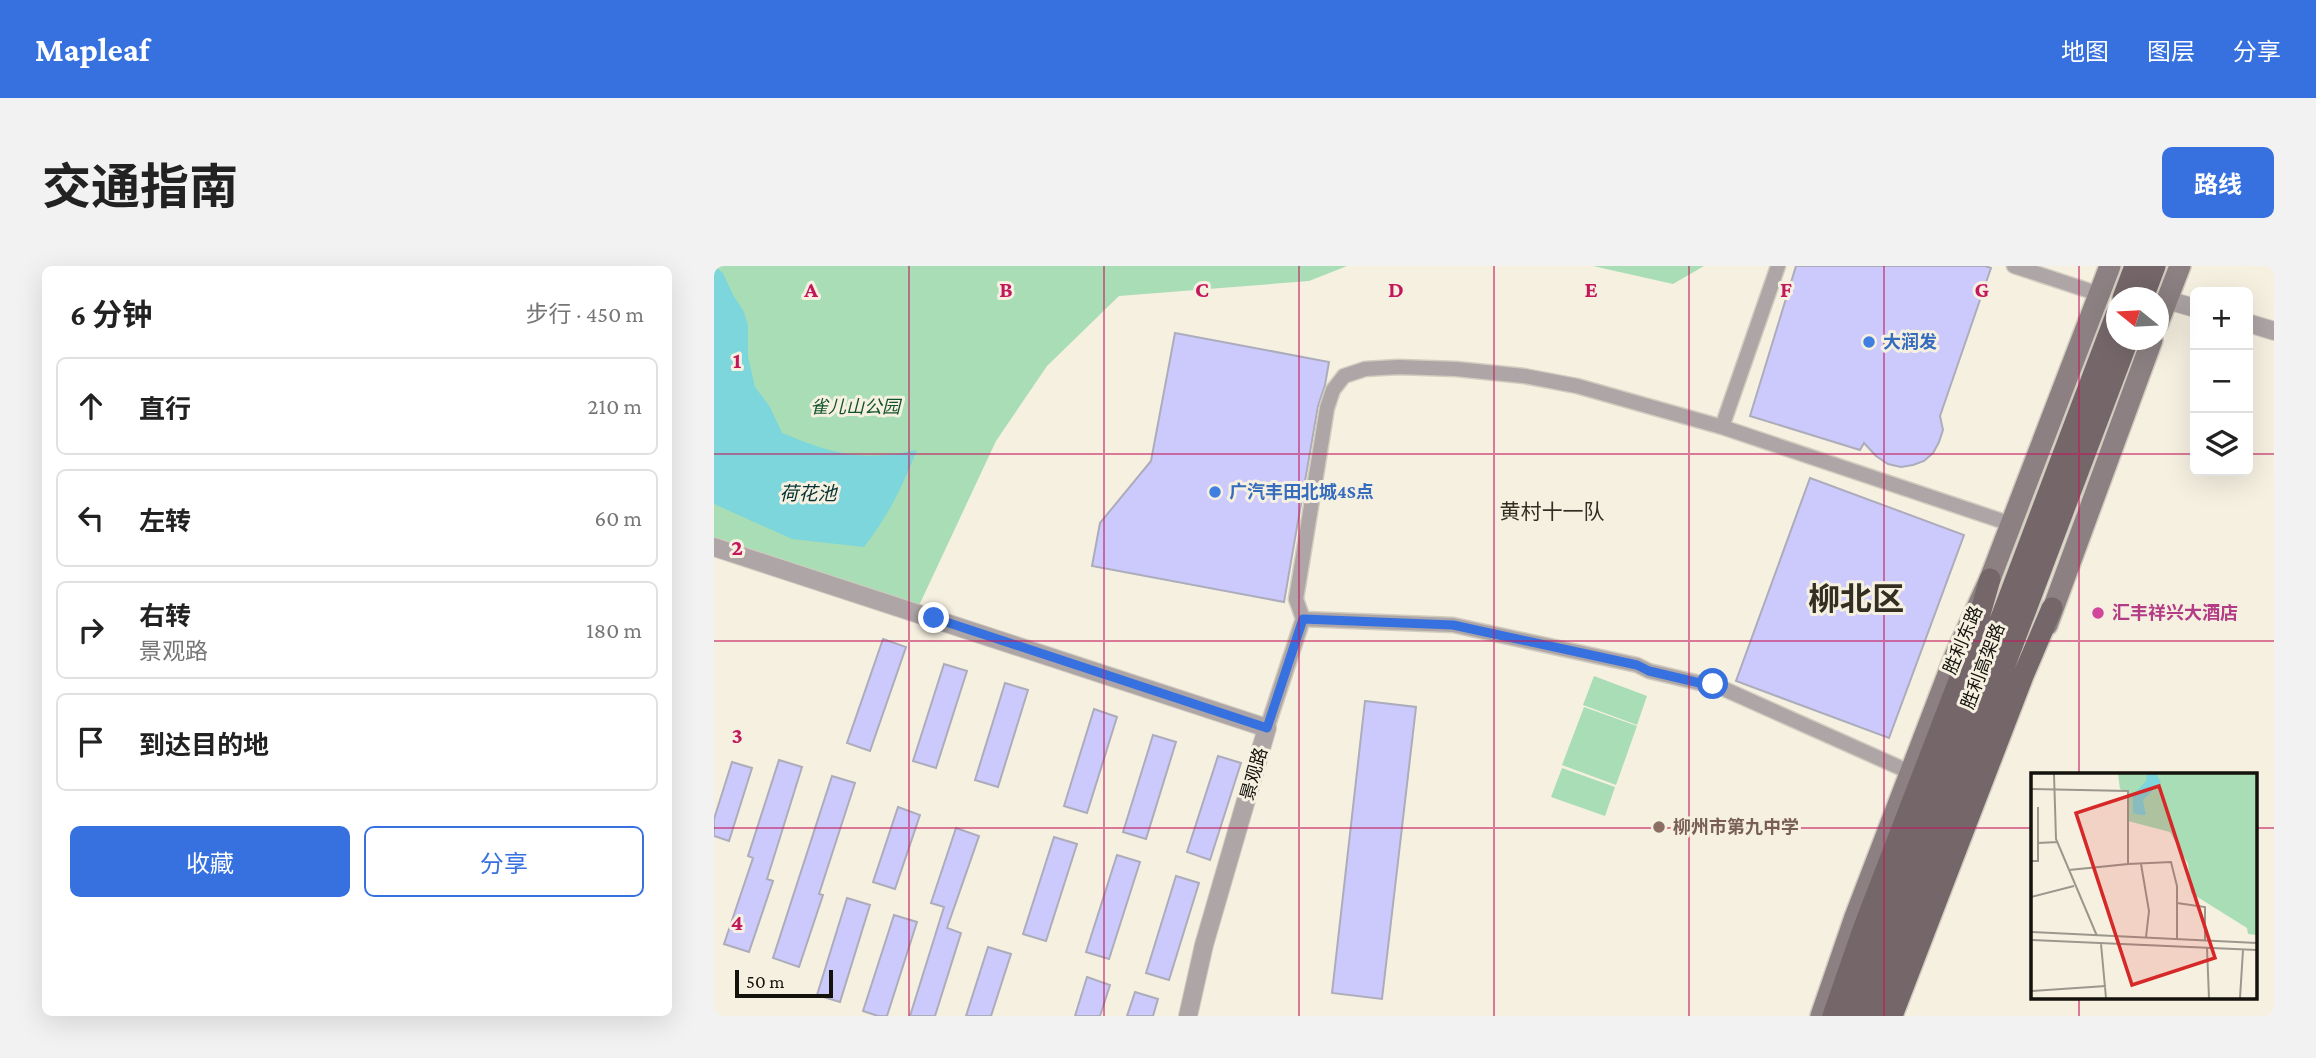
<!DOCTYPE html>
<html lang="zh">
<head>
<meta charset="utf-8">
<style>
  :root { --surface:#fff; --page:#f2f2f2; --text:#222; --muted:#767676; --line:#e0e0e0; --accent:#3671df }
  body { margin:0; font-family:"Crimson Pro","Noto Sans SC",serif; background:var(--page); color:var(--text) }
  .controls { position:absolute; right:21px; top:21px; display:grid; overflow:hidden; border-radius:10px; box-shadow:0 7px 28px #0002 }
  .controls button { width:63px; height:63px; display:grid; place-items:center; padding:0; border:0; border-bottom:2px solid var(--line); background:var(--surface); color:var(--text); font:35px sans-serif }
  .compass { position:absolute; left:1392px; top:21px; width:63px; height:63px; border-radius:50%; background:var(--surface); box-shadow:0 7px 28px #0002; rotate:288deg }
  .scale { position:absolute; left:21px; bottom:18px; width:98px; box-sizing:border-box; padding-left:7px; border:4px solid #14120d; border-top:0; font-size:19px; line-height:24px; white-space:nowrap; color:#14120d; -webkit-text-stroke:5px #f6f0e1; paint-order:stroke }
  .stop { position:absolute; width:21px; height:21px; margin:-16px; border:5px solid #3671df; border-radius:50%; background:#fff }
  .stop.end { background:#3671df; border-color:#fff; box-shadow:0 2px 7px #0008 }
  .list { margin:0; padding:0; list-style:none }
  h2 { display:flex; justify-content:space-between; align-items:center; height:91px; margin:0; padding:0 28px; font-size:30px }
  h2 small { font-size:23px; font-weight:400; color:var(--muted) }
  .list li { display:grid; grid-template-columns:46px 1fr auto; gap:21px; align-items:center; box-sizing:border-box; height:98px; margin:0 14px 14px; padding:0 14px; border:2px solid var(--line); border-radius:10px }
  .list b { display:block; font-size:26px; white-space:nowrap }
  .list p { margin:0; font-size:23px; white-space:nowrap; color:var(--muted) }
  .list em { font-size:23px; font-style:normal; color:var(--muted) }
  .actions { display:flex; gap:14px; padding:21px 28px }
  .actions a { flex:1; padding:16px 0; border:2px solid var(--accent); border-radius:10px; text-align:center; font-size:24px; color:var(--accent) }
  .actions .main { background:var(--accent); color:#fff }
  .icon { flex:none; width:38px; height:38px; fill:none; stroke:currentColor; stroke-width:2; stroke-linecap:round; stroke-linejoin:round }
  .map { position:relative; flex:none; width:1560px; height:750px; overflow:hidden; border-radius:10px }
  header { display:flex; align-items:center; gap:42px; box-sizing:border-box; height:98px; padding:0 35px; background:var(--accent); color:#fff }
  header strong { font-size:33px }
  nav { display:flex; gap:38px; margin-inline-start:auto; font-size:24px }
  .intro { display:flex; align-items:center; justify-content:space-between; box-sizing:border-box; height:168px; padding:0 42px }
  h1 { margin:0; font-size:49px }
  .button { padding:18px 32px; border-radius:10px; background:var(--accent); color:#fff; font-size:24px; font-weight:700 }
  main { display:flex; gap:42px; padding:0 42px }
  aside { flex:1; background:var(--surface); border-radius:10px; box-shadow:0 7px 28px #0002 }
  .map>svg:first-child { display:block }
</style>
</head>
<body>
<header>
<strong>Mapleaf</strong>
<nav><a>地图</a><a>图层</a><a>分享</a></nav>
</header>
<div class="intro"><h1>交通指南</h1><a class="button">路线</a></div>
<main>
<aside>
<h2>6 分钟<small>步行 · 450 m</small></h2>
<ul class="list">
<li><svg class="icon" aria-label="ahead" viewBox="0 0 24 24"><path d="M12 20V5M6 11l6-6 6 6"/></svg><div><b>直行</b></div><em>210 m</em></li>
<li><svg class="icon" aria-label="left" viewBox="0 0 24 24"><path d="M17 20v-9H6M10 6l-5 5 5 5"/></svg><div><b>左转</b></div><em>60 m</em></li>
<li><svg class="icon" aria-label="right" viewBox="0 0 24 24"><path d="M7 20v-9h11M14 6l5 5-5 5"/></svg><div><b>右转</b><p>景观路</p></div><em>180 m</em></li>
<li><svg class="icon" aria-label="arrive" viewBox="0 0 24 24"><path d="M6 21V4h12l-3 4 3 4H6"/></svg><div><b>到达目的地</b></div></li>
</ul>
<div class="actions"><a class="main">收藏</a><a>分享</a></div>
</aside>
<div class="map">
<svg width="1560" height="750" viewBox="0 0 1560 750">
  <rect width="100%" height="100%" fill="#f6f0e1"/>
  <!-- green -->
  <path fill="#a8ddb5" d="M0 0H633L595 15 405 30 333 100 282 175 202 346 0 281Z
    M879 0H990L959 18Z
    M880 410 933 430 923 459 869 439Z
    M870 441 923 460 902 519 848 499Z
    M848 502 901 521 891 550 837 531Z"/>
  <!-- water -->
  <path fill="#7cd6db" d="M0 0 9 7 19 29 29 44 34 59V91L41 121 56 141 68 167C119 188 148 196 203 184 187 223 176 247 150 281L78 273 0 238Z"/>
  <!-- building -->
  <path fill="#cccafc" stroke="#acacbb" stroke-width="2" d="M1082 0H1271L1277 2 1226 150 1229 164 1225 176 1219 187 1210 195 1199 199 1187 201 1174 198 1162 190 1150 177 1146 184 1036 150Z
    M461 67 615 96 611 119 604 140 570 336 378 300 386 257 437 195Z
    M1096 212 1250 269 1175 472 1022 415Z
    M169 373 192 381 156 485 133 477Z
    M230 398 253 405 222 502 199 495Z
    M291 417 314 424 284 521 261 514Z
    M651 435 702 441 668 733 618 727Z
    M380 443 403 451 373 547 350 540Z
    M439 469 462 476 432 573 409 566Z
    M504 490 527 497 496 594 473 586Z
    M65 494 88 501 53 613 59 615 35 686 10 678 39 592 34 590Z
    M18 496 38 502 15 575 0 570V553Z
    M118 510 141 517 105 628 109 629 85 701 59 692Z
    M184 541 206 549 181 623 159 616Z
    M242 562 265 570 233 662 247 667 221 750H196L230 641 217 637Z
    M340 571 363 578 332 675 309 668Z
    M403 589 426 596 395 693 372 686Z
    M462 610 485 617 455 714 432 707Z
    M133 632 156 639 126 736 103 729Z
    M180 649 203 656 173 750H164L149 745Z
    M274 681 297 688 277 750H252Z
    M373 711 396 719 386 750H361Z
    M421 726 444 733 439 750H413Z"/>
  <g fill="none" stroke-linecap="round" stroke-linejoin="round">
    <!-- minor casing -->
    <g stroke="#d2ccbf" stroke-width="17">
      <path id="minor" d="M1300 0 1385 28
        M1008 161 1064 0
        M589 353 739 359 923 399 935 405 990 418H999L1198 507
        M553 462 589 353 582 333 613 142 619 124 630 110 651 103 684 101 742 103 810 110 863 120 1008 161 1297 258"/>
    </g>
    <!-- tertiary casing -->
    <g stroke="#d2ccbf" stroke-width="20">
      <path id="tertiary" d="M1453 34 1481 42
        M1534 57 1560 65
        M0 281 553 462 490 679 474 750"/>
    </g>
    <!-- secondary casing -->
    <g stroke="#d2ccbf" stroke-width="24">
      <path id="secondary" d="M1444 57 1466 0
        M1333 359 1438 74
        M1107 750 1141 651 1241 390 1276 313 1396 0"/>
    </g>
    <!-- primary casing -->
    <g stroke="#d2ccbf" stroke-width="24">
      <path id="primary" d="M1409 32 1421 0
        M1429 32 1441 0
        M1119 750 1150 661 1253 394 1276 313
        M1136 750 1402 49
        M1158 750 1414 74
        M1178 750 1309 410 1338 342"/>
    </g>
    <!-- minor -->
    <use href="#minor" stroke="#ada5a6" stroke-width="14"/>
    <!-- tertiary -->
    <use href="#tertiary" stroke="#ada5a6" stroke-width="18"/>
    <!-- secondary -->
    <use href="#secondary" stroke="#8c8082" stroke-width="21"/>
    <!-- primary -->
    <use href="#primary" stroke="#746669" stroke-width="21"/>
  </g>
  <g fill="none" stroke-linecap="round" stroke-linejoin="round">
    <!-- route -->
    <path stroke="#3671df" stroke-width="9" d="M220 352 553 462 589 353 739 359 923 399 935 405 990 418H999"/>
  </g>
  <!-- grid -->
  <path fill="none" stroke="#c2185b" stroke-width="2" stroke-opacity="0.55" d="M195 0V750M390 0V750M585 0V750M780 0V750M975 0V750M1170 0V750M1365 0V508M0 188H1481M1534 188H1560M0 375H1560M0 562H1318M1541 562H1560M1365 731V750"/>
  <!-- markers -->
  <g fill="#3f7fe0" stroke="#f6f0e1" stroke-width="2.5">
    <circle cx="1155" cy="76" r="7"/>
    <circle cx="501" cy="226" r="7"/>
  </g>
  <circle fill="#d1479c" stroke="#f6f0e1" stroke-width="2.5" cx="1384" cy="347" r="7"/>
  <circle fill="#8d6e63" stroke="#f6f0e1" stroke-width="2.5" cx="945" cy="561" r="7"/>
  <g text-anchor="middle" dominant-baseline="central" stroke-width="6" stroke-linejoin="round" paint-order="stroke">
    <!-- shop labels -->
    <g font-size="18" font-weight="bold" fill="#366cbe" stroke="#f6f0e1" text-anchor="start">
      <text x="1169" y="76">大润发</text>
      <text x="515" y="226">广汽丰田北城4S点</text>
    </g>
    <!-- park labels -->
    <g font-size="18" font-style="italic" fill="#10532b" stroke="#f6f0e1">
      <text x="141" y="141">雀儿山公园</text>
    </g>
    <!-- hotel labels -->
    <g font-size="18" font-weight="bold" fill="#b23c85" stroke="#f6f0e1" text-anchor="start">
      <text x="1398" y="347">汇丰祥兴大酒店</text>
    </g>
    <!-- street labels -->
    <g font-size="18" fill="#14120d" stroke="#f6f0e1">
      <text transform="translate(1249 374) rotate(-67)">胜利东路</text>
      <text transform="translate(1269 400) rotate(-69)">胜利高架路</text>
      <text transform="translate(540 508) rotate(-74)">景观路</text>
    </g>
    <!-- education labels -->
    <g font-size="18" font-weight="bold" fill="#785e54" stroke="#f6f0e1" text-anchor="start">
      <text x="959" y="561">柳州市第九中学</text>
    </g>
    <!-- water labels -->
    <g font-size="19" font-style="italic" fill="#043234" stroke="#f6f0e1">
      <text x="94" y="227">荷花池</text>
    </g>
    <!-- quarter labels -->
    <g font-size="21" fill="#322e22" stroke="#f6f0e1">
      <text x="838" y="246">黄村十一队</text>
    </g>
    <!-- town labels -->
    <g font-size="32" font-weight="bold" fill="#322e22" stroke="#f6f0e1">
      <text x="1142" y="333">柳北区</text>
    </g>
  </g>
  <!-- overview -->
  <g transform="translate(1317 507)">
    <rect width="226" height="226" fill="#f6f0e1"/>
    <path d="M87 1H226V162L217 161 216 155 160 120 157 91 139 59 97 48V19L89 16Z" fill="#a8ddb5"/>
    <path d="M116 1H125L130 9 112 27 115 42H109L102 40V22L115 8Z" fill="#7cd6db"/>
    <path fill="none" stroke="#9c978c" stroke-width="2" d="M23 1 25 66 66 163M0 16 97 18V91L38 97M7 70V34M0 88H7V70L27 69M97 91 140 89 146 113V166M110 91 118 138 115 164M0 124 43 113M146 130 174 134V167M0 159 226 170M0 167 226 177M70 171 75 225M176 175 178 225M0 218 75 213M209 225 212 177"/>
    <path fill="#d62828" fill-opacity="0.15" stroke="#d62828" stroke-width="3.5" d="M128 13 184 185 101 212 45 40Z"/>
    <rect width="226" height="226" fill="none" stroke="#14120d" stroke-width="3.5"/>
  </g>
  <g font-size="23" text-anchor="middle" font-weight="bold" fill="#c2185b" stroke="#f6f0e1" stroke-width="6" stroke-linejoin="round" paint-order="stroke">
    <text x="97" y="31">A</text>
    <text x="292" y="31">B</text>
    <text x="488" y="31">C</text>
    <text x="682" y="31">D</text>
    <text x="877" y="31">E</text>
    <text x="1072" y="31">F</text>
    <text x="1268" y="31">G</text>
    <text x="23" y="102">1</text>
    <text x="23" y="289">2</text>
    <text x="23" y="477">3</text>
    <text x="23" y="664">4</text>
  </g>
</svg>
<div class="controls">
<button>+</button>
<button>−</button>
<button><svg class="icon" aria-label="layers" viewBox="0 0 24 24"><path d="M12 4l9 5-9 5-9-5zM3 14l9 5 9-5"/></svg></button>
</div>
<svg class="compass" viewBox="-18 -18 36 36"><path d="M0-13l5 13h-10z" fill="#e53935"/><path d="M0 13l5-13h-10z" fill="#767676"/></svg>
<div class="scale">50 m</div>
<div class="stop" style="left:999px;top:418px"></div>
<div class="stop end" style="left:220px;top:352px"></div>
</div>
</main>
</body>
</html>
